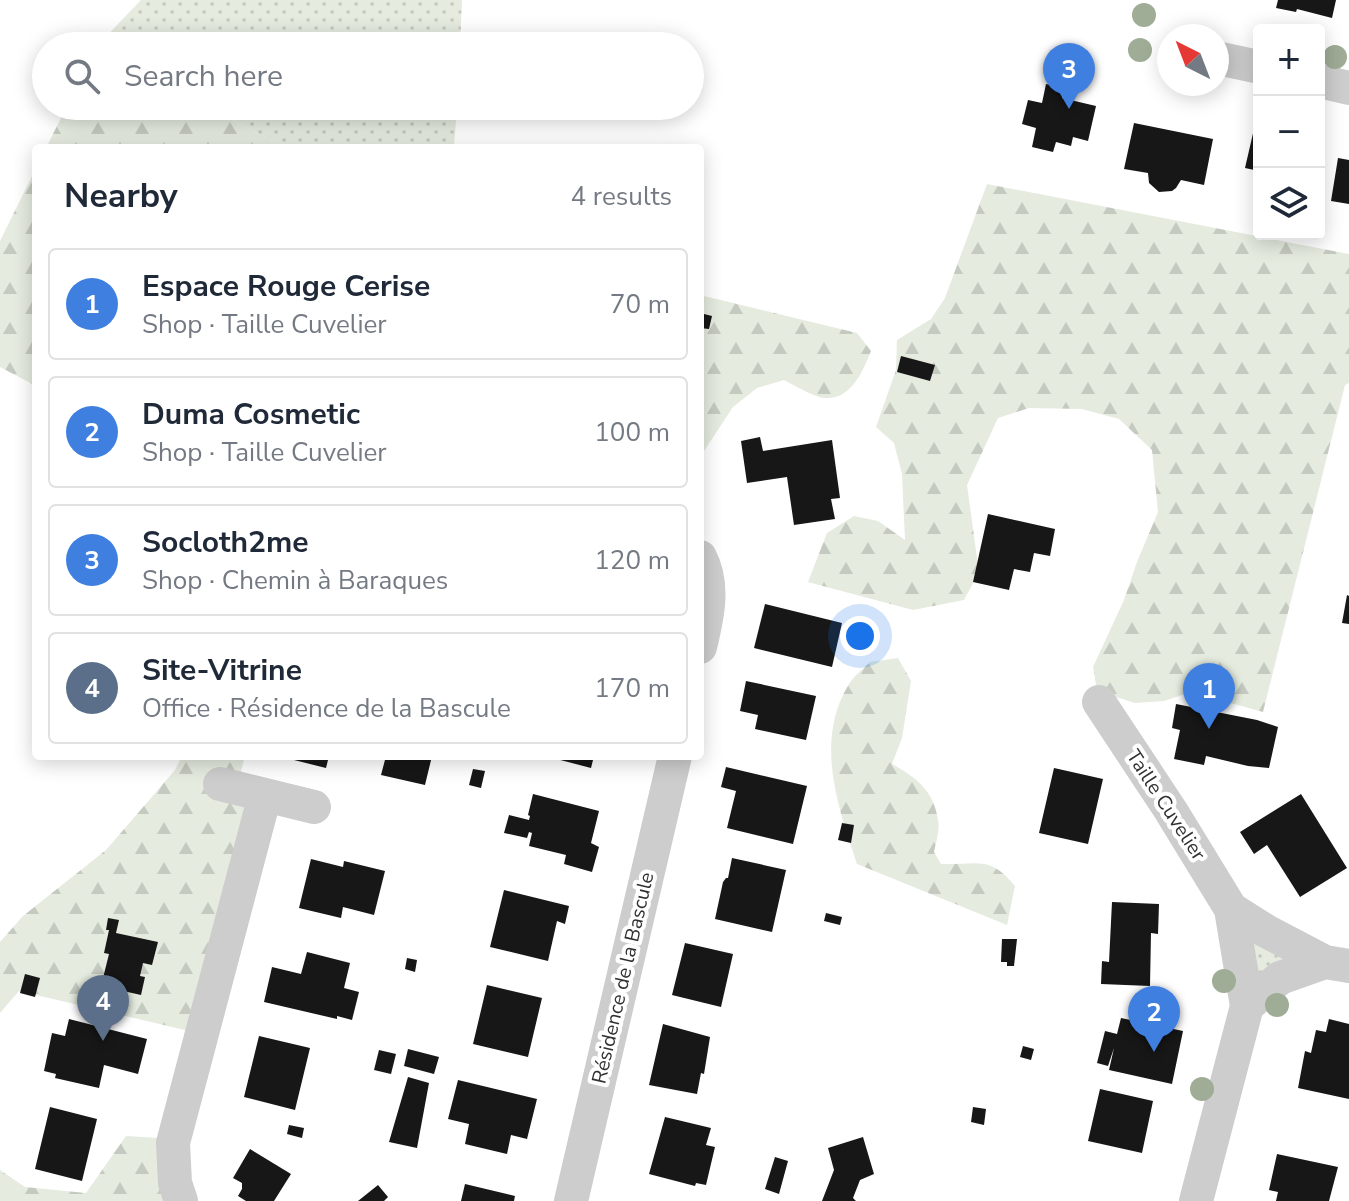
<!DOCTYPE html>
<html lang="en">
<head>
<meta charset="utf-8">
<style>
  :root { --surface:#fff; --page:#f2f2f3; --text:#1f2937; --muted:#747a83; --line:#e0e1e3; --accent:#d93025 }
  body { margin:0; font-family:"Nunito Sans",sans-serif; background:var(--page); color:var(--text) }
  .controls { position:absolute; right:24px; top:24px; display:grid; overflow:hidden; border-radius:8px; box-shadow:0 4px 20px #0003 }
  .controls button { width:72px; height:72px; display:grid; place-items:center; padding:0; border:0; border-bottom:2px solid var(--line); background:var(--surface); color:var(--text); font:40px sans-serif }
  .compass { position:absolute; left:1157px; top:24px; width:72px; height:72px; border-radius:50%; background:var(--surface); box-shadow:0 4px 20px #0003; rotate:318deg }
  .you { position:absolute; left:860px; top:636px; width:28px; height:28px; margin:-20px; border:6px solid #fff; border-radius:50%; background:#1a73e8; box-shadow:0 0 0 12px #1a73e833 }
  .badge { display:grid; place-items:center; width:52px; height:52px; border-radius:50%; background:var(--accent); color:#fff; font-size:26px; font-weight:700 }
  .pin { position:absolute; translate:-50% -66px; filter:drop-shadow(0 2px 4px #0008) }
  .pin::after { content:''; position:absolute; top:42px; width:28px; height:24px; background:inherit; clip-path:polygon(0 0,100% 0,50% 100%) }
  .list { margin:0; padding:0; list-style:none }
  h2 { display:flex; justify-content:space-between; align-items:center; height:104px; margin:0; padding:0 32px; font-size:34px }
  h2 small { font-size:26px; font-weight:400; color:var(--muted) }
  .list li { display:grid; grid-template-columns:52px 1fr auto; gap:24px; align-items:center; box-sizing:border-box; height:112px; margin:0 16px 16px; padding:0 16px; border:2px solid var(--line); border-radius:8px }
  .list b { display:block; font-size:30px; white-space:nowrap }
  .list p { margin:0; font-size:26px; white-space:nowrap; color:var(--muted) }
  .list em { font-size:26px; font-style:normal; color:var(--muted) }
  .icon { flex:none; width:44px; height:44px; fill:none; stroke:currentColor; stroke-width:2; stroke-linecap:round; stroke-linejoin:round }
  .map { position:relative; flex:none; width:1349px; height:1201px; overflow:hidden }
  .search { position:absolute; background:var(--surface); box-shadow:0 4px 20px #0003; left:32px; top:32px; width:672px; height:88px; display:flex; align-items:center; gap:20px; box-sizing:border-box; padding:0 28px; border-radius:44px; color:var(--muted); font-size:30px }
  .panel { position:absolute; background:var(--surface); box-shadow:0 4px 20px #0003; left:32px; top:144px; width:672px; height:616px; border-radius:8px }
  .map>svg:first-child { display:block }
</style>
</head>
<body>
<div class="map">
<svg width="1349" height="1201" viewBox="0 0 1349 1201">
  <defs>
    <pattern id="green-dots" width="8" height="8" patternUnits="userSpaceOnUse" patternTransform="scale(2)"><rect width="8" height="8" fill="#e5ebdf"/><path d="M2 2h.1M6 6h.1" fill="none" stroke="#c5cac0" stroke-width="1.8" stroke-linecap="round"/></pattern>
    <pattern id="forest-firs" width="22" height="20" patternUnits="userSpaceOnUse" patternTransform="scale(2)"><rect width="22" height="20" fill="#e5ebdf"/><path d="M5 1l3.5 6h-7zM16 11l3.5 6h-7z" fill="#c5cac0"/></pattern>
  </defs>
  <rect width="100%" height="100%" fill="#fff"/>
  <!-- green -->
  <path fill="url(#green-dots)" d="M141 0H462L460 46H97Z
    M207 106H457L454 148H286Z
    M1247 935 1292 958 1250 986Z"/>
  <!-- forest -->
  <path fill="url(#forest-firs)" d="M67 106H207L286 148H46Z
    M36 168V386L0 367V241Z
    M987 184 1349 254V383L1345 385 1263 712 1191 692 1164 701 1135 703 1097 691 1093 667 1124 600 1137 562 1158 512 1152 450 1119 419 1082 409 1029 408 998 418 967 485 979 572 964 600 913 610 808 582 827 533 854 516 878 521 905 540 902 474 894 443 876 427 896 370 897 340 931 319 945 298Z
    M700 295 857 333 871 351C863 371 851 400 825 398 814 397 794 385 784 380L757 388 733 407 700 457Z
    M898 658 911 681 902 738 892 764C916 777 934 791 938 820 940 830 936 842 934 852L941 864C977 865 990 855 1015 886L1007 925 857 864C838 807 814 741 849 684 854 676 863 669 870 662Z
    M182 756H245L241 771 265 795 202 1034 19 991 0 1013V942L23 916 106 850 175 770Z
    M126 1136 174 1139 181 1201H0V1170L25 1187 86 1193Z"/>
  <!-- building -->
  <path fill="#171717" d="M1278 0H1336L1332 18 1297 9 1296 12 1276 8Z
    M1046 84 1064 88 1062 98 1096 106 1088 141 1073 137 1071 146 1056 142 1053 152 1032 147 1036 128 1022 124 1028 100 1042 103Z
    M1134 123 1213 139 1204 185 1181 180 1176 188 1172 191 1159 192 1149 183 1148 173 1124 169Z
    M1254 129 1259 130V171L1245 168Z
    M1338 158 1349 160V204L1331 201Z
    M700 313 712 316 709 329 700 328Z
    M901 356 935 365 930 381 897 372Z
    M760 437 763 451 832 440 840 498 831 499 835 519 794 525 787 477 747 483 741 441Z
    M988 514 1055 529 1050 556 1034 553 1030 572 1014 569 1009 590 973 582Z
    M1347 595 1349 596V624L1342 623Z
    M765 604 842 623 832 667 754 648Z
    M746 681 816 696 806 740 755 729 758 715 740 711Z
    M1176 704 1257 720 1278 727 1269 768 1248 766 1206 756 1204 765 1174 759 1180 730 1172 728Z
    M278 756H329L326 768Z
    M386 756H432L425 785 381 775Z
    M545 756H594L591 768Z
    M726 767 807 786 793 844 727 828 736 791 721 787Z
    M1054 768 1103 779 1088 844 1039 833Z
    M473 769 485 771 481 788 469 785Z
    M533 794 599 811 591 843 599 847 592 872 564 864 566 855 529 846 532 833 529 832 527 838 504 833 509 815 529 820 530 816 528 815Z
    M1301 794 1347 868 1300 897 1267 845 1254 854 1240 832Z
    M842 823 854 825 851 843 838 840Z
    M732 858 786 870 772 932 715 919 723 882 726 878H728Z
    M311 859 343 867 344 861 385 871 374 915 343 907 341 918 299 908Z
    M504 890 569 906 565 924 557 921 548 961 490 947Z
    M1112 902 1159 904 1158 934 1151 933 1150 986 1101 984 1102 961 1109 962Z
    M826 913 842 917 840 925 824 921Z
    M108 918 119 920 116 933 158 942 152 965 143 963 140 976 145 977 141 995 101 986 109 954 104 953 109 930H106Z
    M1002 939H1017L1014 966H1007V962H1001Z
    M685 943 733 954 721 1007 672 995Z
    M307 952 350 963 344 988 359 992 352 1020 337 1016V1019L264 1002 272 967 301 974Z
    M407 958 417 960 415 972 405 969Z
    M25 974 40 978 35 997 20 993Z
    M487 985 542 998 528 1057 473 1044Z
    M1121 1018 1183 1031 1172 1084 1109 1070 1114 1048 1108 1066 1097 1063 1105 1031 1117 1034Z
    M69 1019 147 1039 138 1074 104 1065 99 1088 55 1078 56 1074 44 1071 52 1033 65 1036Z
    M1329 1019 1349 1024V1099L1298 1088 1305 1051 1311 1053 1316 1030 1326 1032Z
    M663 1024 710 1037 704 1074 701 1073 697 1094 649 1085Z
    M259 1036 310 1048 295 1110 244 1097Z
    M1023 1046 1034 1049 1031 1060 1020 1057Z
    M408 1049 439 1057 434 1074 404 1066Z
    M379 1050 396 1054 391 1074 374 1070Z
    M408 1077 429 1083 417 1148 389 1142Z
    M458 1080 537 1099 527 1139 511 1135 507 1154 465 1144 469 1124 448 1119Z
    M1100 1089 1153 1101 1142 1153 1088 1141Z
    M50 1107 97 1119 82 1181 35 1169Z
    M973 1107 986 1109 984 1125 971 1122Z
    M665 1117 711 1128 706 1145 715 1147 706 1185 696 1183 695 1186 649 1174Z
    M289 1125 304 1128 302 1138 287 1134Z
    M863 1137 874 1174 860 1180 853 1198 856 1201H822L834 1170 828 1148Z
    M250 1149 291 1174 274 1201H246L238 1196 242 1189V1183L233 1178Z
    M1277 1154 1338 1167 1329 1201H1276L1278 1192 1269 1190Z
    M775 1157 788 1161 779 1194 765 1189Z
    M465 1184 515 1196 514 1201H461Z
    M378 1185 388 1197 384 1201H358Z"/>
  <g fill="none" stroke-linecap="round" stroke-linejoin="round">
    <!-- minor -->
    <path stroke="#cdcdcd" stroke-width="34" d="M1217 58 1259 67
      M1319 81 1349 88
      M700 557C715 585 707 618 700 647
      M1099 702 1171 811 1231 909 1247 1006 1196 1201
      M220 784 314 807
      M1231 909 1266 931 1325 962 1349 966
      M1247 1006 1280 978 1325 962
      M181 1201 175 1183 173 1143 265 795
      M571 1201 675 756"/>
  </g>
  <!-- trees -->
  <g fill="#9fac96">
    <circle cx="1144" cy="15" r="12"/>
    <circle cx="1140" cy="50" r="12"/>
    <circle cx="1335" cy="57" r="12"/>
    <circle cx="1224" cy="981" r="12"/>
    <circle cx="1277" cy="1005" r="12"/>
    <circle cx="1202" cy="1089" r="12"/>
  </g>
  <g text-anchor="middle" dominant-baseline="central" stroke-width="8" stroke-linejoin="round" paint-order="stroke">
    <!-- street labels -->
    <g font-size="20" fill="#303030" stroke="#fff">
      <text transform="translate(1166 805) rotate(57)">Taille Cuvelier</text>
      <text transform="translate(623 978) rotate(-77)">Résidence de la Bascule</text>
    </g>
  </g>
</svg>
<div class="controls">
<button>+</button>
<button>−</button>
<button><svg class="icon" aria-label="layers" viewBox="0 0 24 24"><path d="M12 4l9 5-9 5-9-5zM3 14l9 5 9-5"/></svg></button>
</div>
<svg class="compass" viewBox="-18 -18 36 36"><path d="M0-13l5 13h-10z" fill="#e53935"/><path d="M0 13l5-13h-10z" fill="#747a83"/></svg>
<div class="you"></div>
<div class="pin badge" style="left:1209px;top:729px;background:#3f7fe0">1</div>
<div class="pin badge" style="left:1154px;top:1052px;background:#3f7fe0">2</div>
<div class="pin badge" style="left:1069px;top:109px;background:#3f7fe0">3</div>
<div class="pin badge" style="left:103px;top:1041px;background:#5c6f8a">4</div>
<div class="search"><svg class="icon" aria-label="search" viewBox="0 0 24 24"><circle cx="10" cy="10" r="6"/><path d="M15 15l6 6"/></svg>Search here</div>
<section class="panel">
<h2>Nearby<small>4 results</small></h2>
<ul class="list">
<li><span class="badge" style="background:#3f7fe0">1</span><div><b>Espace Rouge Cerise</b><p>Shop · Taille Cuvelier</p></div><em>70 m</em></li>
<li><span class="badge" style="background:#3f7fe0">2</span><div><b>Duma Cosmetic</b><p>Shop · Taille Cuvelier</p></div><em>100 m</em></li>
<li><span class="badge" style="background:#3f7fe0">3</span><div><b>Socloth2me</b><p>Shop · Chemin à Baraques</p></div><em>120 m</em></li>
<li><span class="badge" style="background:#5c6f8a">4</span><div><b>Site-Vitrine</b><p>Office · Résidence de la Bascule</p></div><em>170 m</em></li>
</ul>
</section>
</div>
</body>
</html>
